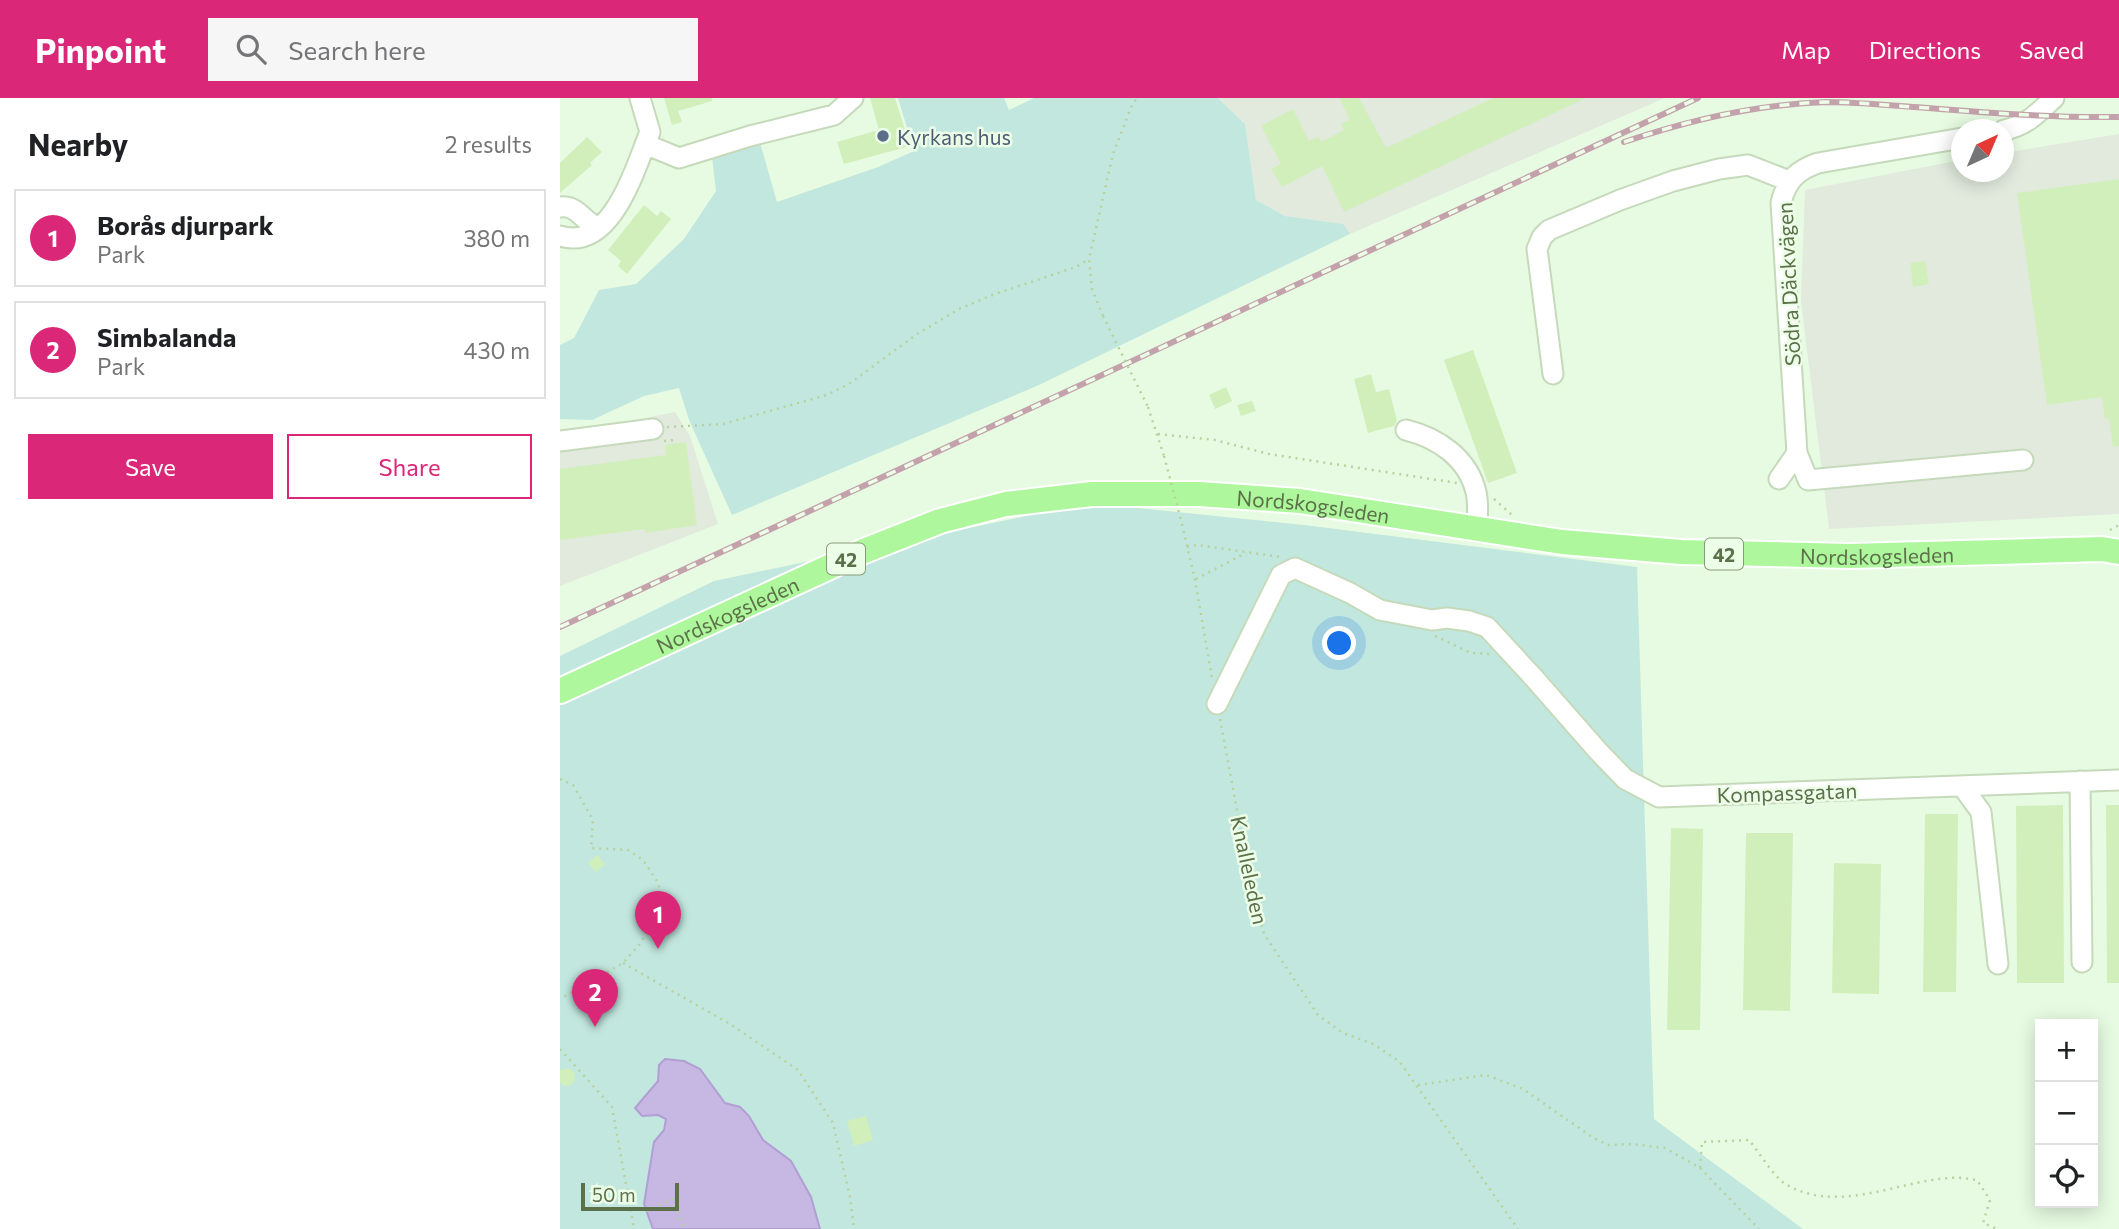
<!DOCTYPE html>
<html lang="en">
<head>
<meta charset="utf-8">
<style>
  :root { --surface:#fff; --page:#f6f6f6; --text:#202124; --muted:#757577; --line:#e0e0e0; --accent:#db2777 }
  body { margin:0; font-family:Commissioner,sans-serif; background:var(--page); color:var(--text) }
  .controls { position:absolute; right:21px; bottom:21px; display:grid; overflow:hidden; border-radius:0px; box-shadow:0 4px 18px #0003 }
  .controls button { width:63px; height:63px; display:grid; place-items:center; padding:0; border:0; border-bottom:2px solid var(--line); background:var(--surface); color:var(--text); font:35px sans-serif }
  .compass { position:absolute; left:1391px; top:21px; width:63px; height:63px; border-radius:50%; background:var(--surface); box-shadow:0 4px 18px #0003; rotate:44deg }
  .scale { position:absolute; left:21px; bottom:18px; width:98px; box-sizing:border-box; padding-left:7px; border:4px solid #5c714a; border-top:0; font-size:19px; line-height:24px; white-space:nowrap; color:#5c714a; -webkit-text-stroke:5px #edfee8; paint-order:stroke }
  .you { position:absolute; left:780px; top:546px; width:24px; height:24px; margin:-18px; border:5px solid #fff; border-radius:50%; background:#1a73e8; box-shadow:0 0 0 10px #1a73e833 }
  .badge { display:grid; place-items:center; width:46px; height:46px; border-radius:50%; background:var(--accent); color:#fff; font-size:23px; font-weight:700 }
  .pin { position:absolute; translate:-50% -58px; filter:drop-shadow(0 2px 4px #0008) }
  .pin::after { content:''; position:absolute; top:37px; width:24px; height:21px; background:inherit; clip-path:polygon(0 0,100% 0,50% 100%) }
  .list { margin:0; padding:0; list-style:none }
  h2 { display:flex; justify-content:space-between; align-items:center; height:91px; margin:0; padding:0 28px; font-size:30px }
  h2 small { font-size:23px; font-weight:400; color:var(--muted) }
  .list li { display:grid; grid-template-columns:46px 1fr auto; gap:21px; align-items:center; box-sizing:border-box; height:98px; margin:0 14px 14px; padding:0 14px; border:2px solid var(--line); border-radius:0px }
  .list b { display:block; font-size:26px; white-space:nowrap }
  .list p { margin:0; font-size:23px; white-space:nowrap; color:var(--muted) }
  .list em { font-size:23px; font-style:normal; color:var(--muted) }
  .actions { display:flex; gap:14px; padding:21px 28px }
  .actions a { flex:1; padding:16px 0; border:2px solid var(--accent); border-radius:0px; text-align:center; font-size:24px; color:var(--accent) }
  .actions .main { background:var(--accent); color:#fff }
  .icon { flex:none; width:38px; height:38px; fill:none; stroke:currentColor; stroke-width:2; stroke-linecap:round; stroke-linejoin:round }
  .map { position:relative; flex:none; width:1559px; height:1131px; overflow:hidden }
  header { display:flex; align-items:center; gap:42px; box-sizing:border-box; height:98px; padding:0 35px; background:var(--accent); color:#fff }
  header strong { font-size:33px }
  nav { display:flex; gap:38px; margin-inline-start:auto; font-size:24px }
  .search { width:490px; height:63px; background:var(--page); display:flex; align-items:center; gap:18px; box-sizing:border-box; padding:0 24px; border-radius:0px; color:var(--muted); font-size:26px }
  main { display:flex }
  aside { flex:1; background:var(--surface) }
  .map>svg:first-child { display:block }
</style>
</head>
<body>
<header>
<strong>Pinpoint</strong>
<div class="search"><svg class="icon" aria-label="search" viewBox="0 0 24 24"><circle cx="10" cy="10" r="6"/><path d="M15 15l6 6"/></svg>Search here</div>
<nav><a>Map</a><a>Directions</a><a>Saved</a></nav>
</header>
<main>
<aside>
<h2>Nearby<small>2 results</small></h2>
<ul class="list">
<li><span class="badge">1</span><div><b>Borås djurpark</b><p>Park</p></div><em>380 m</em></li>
<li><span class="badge">2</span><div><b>Simbalanda</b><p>Park</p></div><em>430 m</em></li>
</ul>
<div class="actions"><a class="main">Save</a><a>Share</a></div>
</aside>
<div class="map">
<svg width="1559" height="1131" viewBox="0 0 1559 1131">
  <rect width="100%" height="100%" fill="#e7fbe2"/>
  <!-- industrial -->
  <path fill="#e1eadd" d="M658 0H1105L790 136 782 126 725 118 696 102 685 26Z
    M1559 36V416L1269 431 1241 203 1245 92 1401 62 1402 74H1444V55Z
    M115 314 130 338 158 426 0 488V332L37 330Z"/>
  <!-- green -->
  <path fill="#c2e7df" d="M338 0H444L449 12 474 0H658L685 26 696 102 725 118 783 126 790 136 479 287 172 417 129 322 119 290 84 298 32 322 0 321V247L14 240 39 192 76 186 124 141 156 93 152 59 199 41 217 104 318 69 354 53Z
    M529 405 744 427 1077 469 1094 1021 1243 1131H0V558L154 483Z"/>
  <!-- water -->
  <path fill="#c6b8e3" stroke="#b19fd4" stroke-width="2" d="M105 961 124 963 140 971 165 1005 180 1009 189 1018 203 1042 231 1063 251 1099 260 1131H93L84 1106 94 1044 104 1032 106 1021 98 1017 82 1018 75 1010 98 983 99 967Z"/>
  <!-- building -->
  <path fill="#d1efbb" d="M104 0H152V3L118 13 122 24 112 27Z
    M310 0H335L350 48 284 66 277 44 319 32Z
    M779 0H799L826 50 933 0H1026L784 114 762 68 722 89 711 71 721 66 701 28 733 11 749 43 758 39 761 44 784 32 781 26 790 21Z
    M27 39 42 54 30 65 32 67 0 95V65Z
    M1559 81V348L1553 349 1549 320 1545 321 1542 299 1487 307 1457 95Z
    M84 107 97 118 101 113 111 121 67 176 58 168 61 163 48 152Z
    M1365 163 1369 186 1353 189 1350 165Z
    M913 252 957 375 928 385 884 262Z
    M811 276 816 294 829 291 837 323 834 328 808 335 794 281Z
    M666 289 672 303 655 311 649 297Z
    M692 303 696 313 681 318 677 307Z
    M126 344 137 427 85 435V431L0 442V371L106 357 105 347Z
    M1503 707 1504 885H1457L1456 708Z
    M1546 707H1559V885H1547Z
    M1365 716H1398L1396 894H1363Z
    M1111 730 1143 731 1140 932H1107Z
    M1186 735H1233L1230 913 1183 912Z
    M37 757 45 766 36 774 28 765Z
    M1274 765 1321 766 1319 896 1272 895Z
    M9 970 14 974 15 981 11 987 4 988 0 984V972Z
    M306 1018 313 1042 294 1048 287 1023Z"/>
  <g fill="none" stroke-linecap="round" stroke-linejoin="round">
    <!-- minor casing -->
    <g stroke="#c5daba" stroke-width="23">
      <path id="minor" d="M1444 32C1466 28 1478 15 1494 0
        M85 46 119 60 190 38 274 17 293 0
        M0 109C18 107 23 124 39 130
        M0 138C52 154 75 70 90 34L80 0
        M993 276 977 151 982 139 989 132 1060 102 1113 83 1159 71 1188 67 1229 83
        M846 332C878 340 908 360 916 394 919 406 917 420 917 433
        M0 343 93 331
        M1237 355 1248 382 1463 362
        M1219 381 1237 355 1221 105C1226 83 1237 72 1258 65L1402 40
        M657 606 721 477 735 470 790 495 820 512 872 522 887 520 909 523 927 529 974 580 1038 653 1065 681 1099 699 1559 682
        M1520 683 1522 864
        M1402 688 1421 714 1438 866"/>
    </g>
    <!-- major casing -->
    <g stroke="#fff" stroke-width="28">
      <g id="major">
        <path id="s1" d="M0 593 304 453 380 423 446 406 532 396H639L740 403 1002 444 1121 454 1290 458 1542 451 1559 454"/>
      </g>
    </g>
    <!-- path -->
    <path stroke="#b5d39f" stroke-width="2.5" stroke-dasharray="2 5" stroke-linecap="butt" d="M543 218 532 191 529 161 553 56 572 7 577 0
      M588 309 604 358
      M107 329 163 326 267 297 289 286 357 236 399 211 435 196 516 169 529 161
      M598 336 655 342 709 356 897 385
      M104 343 115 342
      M934 401 952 417
      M622 426 635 482 652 580
      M1550 432 1559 427
      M627 449 637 447 721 459
      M636 481 686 455
      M875 538 911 555 931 556
      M660 621 690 782 704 836 758 917 783 935 813 946 839 963 958 1131
      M0 681 13 687 33 722 31 750 68 752 83 762 99 786 98 810 81 845 63 865 0 901
      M63 865 170 926 238 972 273 1025 290 1099 294 1131
      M0 951 52 1009 74 1131
      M858 987 926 977 963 991 1032 1039 1048 1047 1072 1046 1105 1050 1140 1070 1142 1044 1189 1042C1199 1054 1215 1081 1227 1087 1279 1116 1337 1083 1390 1080 1399 1079 1408 1081 1417 1082L1430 1102 1423 1125 1437 1131
      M1140 1070 1199 1131
      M86 1113 112 1101 125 1131"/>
    <!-- minor -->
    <use href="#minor" stroke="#fff" stroke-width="19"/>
    <!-- major -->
    <use href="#major" stroke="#aef79d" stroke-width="24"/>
    <!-- rail casing -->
    <g stroke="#c3a2ab" stroke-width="6">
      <path id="rail" d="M1064 44C1129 22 1197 6 1267 4 1300 4 1334 8 1368 10 1431 15 1495 20 1559 19
        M0 529 1138 0"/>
    </g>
    <!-- rail -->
    <use href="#rail" stroke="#edfee8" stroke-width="3.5" stroke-dasharray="10" stroke-linecap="butt"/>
    <!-- path-bridge -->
    <path stroke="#b5d39f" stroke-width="2.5" stroke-dasharray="2 5" stroke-linecap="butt" d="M543 218 588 309
      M604 358 622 426"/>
  </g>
  <!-- markers -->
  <circle fill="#5c6f8a" stroke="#edfee8" stroke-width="2.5" cx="323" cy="38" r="7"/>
  <g text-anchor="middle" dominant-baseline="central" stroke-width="5" stroke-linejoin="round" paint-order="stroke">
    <!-- shield labels -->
    <g fill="#edfee8" stroke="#889b79" stroke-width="2">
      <rect x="1145" y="440.5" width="38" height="31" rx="5"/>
      <rect x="267" y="445.5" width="38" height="31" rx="5"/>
    </g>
    <g font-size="19" font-weight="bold" fill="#5c714a">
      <text x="1164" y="456">42</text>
      <text x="286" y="461">42</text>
    </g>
    <!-- service labels -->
    <g font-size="21" fill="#4e5e75" stroke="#edfee8" text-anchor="start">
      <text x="337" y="38">Kyrkans hus</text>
    </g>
    <!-- street labels -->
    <g font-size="21" fill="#5c714a" stroke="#edfee8">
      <text transform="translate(1228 186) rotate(-93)">Södra Däckvägen</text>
      <text stroke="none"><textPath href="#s1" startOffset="793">Nordskogsleden</textPath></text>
      <text stroke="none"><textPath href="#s1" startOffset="1360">Nordskogsleden</textPath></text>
      <text stroke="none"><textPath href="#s1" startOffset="184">Nordskogsleden</textPath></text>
      <text transform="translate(1227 694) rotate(-2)">Kompassgatan</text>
      <text transform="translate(690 772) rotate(78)">Knalleleden</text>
    </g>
  </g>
</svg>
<div class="controls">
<button>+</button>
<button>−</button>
<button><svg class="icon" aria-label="locate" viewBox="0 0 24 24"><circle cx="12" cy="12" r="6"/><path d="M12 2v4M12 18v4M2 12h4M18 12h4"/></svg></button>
</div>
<svg class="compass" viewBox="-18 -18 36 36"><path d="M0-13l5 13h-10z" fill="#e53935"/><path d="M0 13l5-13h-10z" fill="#757577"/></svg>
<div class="scale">50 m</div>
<div class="you"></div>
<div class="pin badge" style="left:98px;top:851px">1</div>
<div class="pin badge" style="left:35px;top:929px">2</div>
</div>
</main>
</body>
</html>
